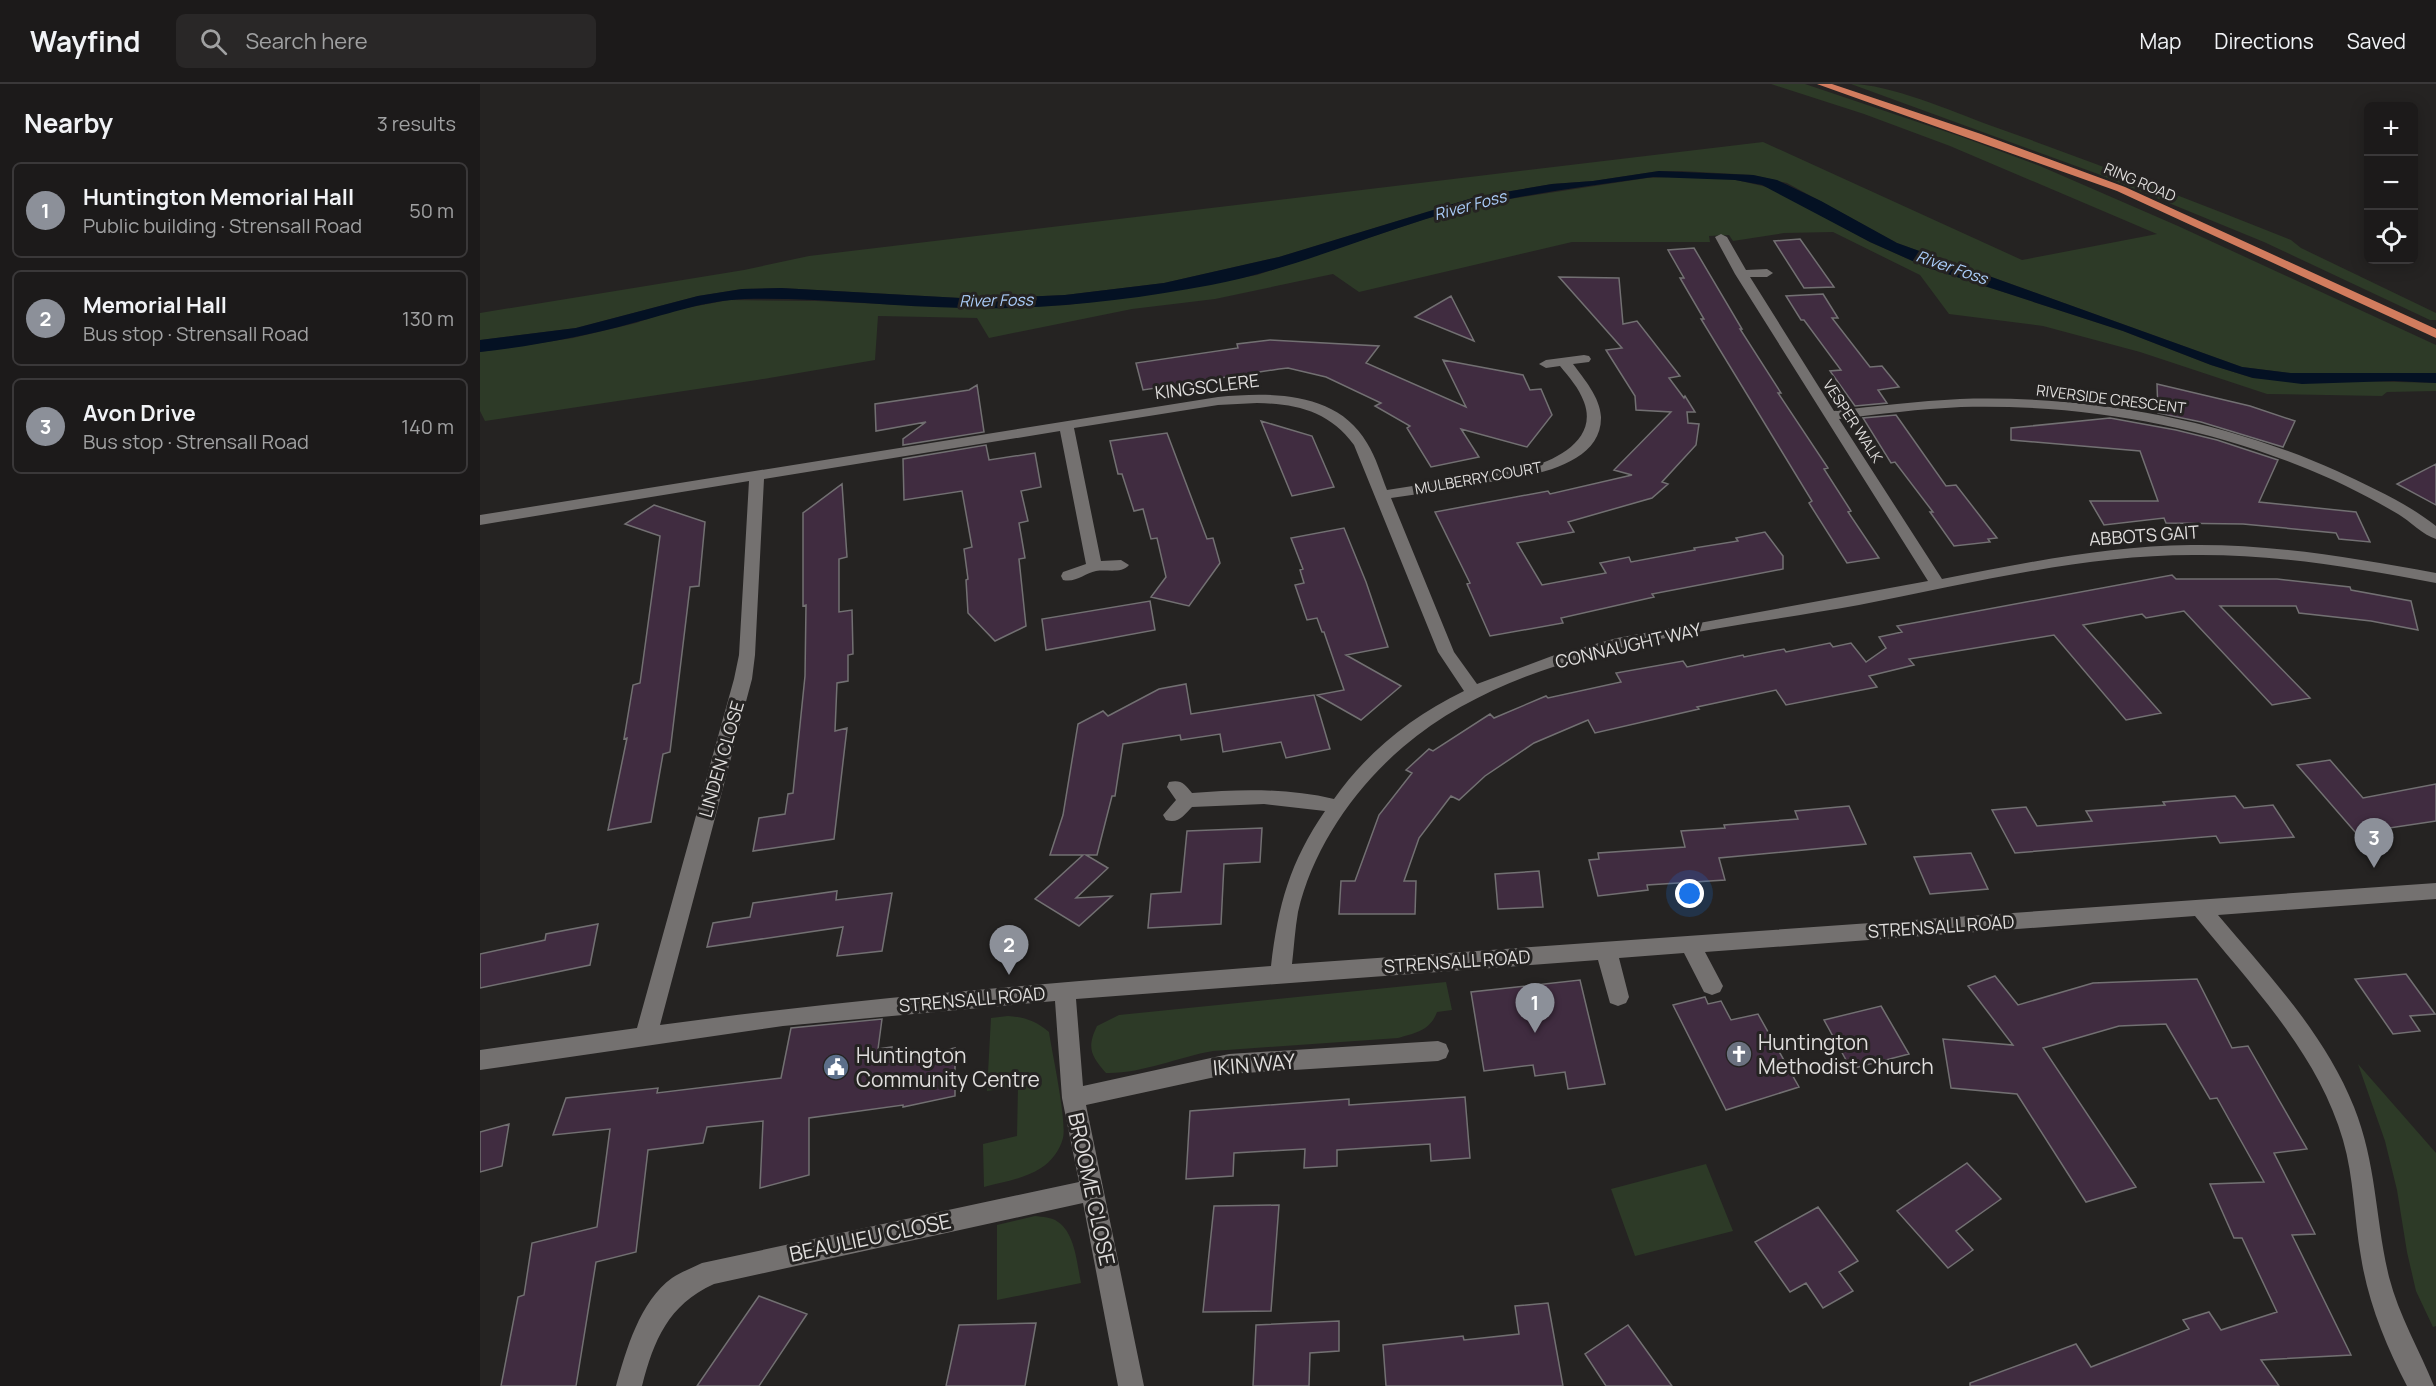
<!DOCTYPE html>
<html lang="en">
<head>
<meta charset="utf-8">
<style>
  :root { --surface:#1c1a1a; --page:#292727; --text:#f1f3f6; --muted:#a0a1a2; --line:#3a3839; --accent:#8c9099 }
  body { margin:0; font-family:Manrope,sans-serif; background:var(--page); color:var(--text) }
  .controls { position:absolute; right:18px; top:18px; display:grid; overflow:hidden; border-radius:9px; box-shadow:0 3px 15px #0003 }
  .controls button { width:54px; height:54px; display:grid; place-items:center; padding:0; border:0; border-bottom:2px solid var(--line); background:var(--surface); color:var(--text); font:30px sans-serif }
  .you { position:absolute; left:1210px; top:810px; width:21px; height:21px; margin:-15px; border:4px solid #fff; border-radius:50%; background:#1a73e8; box-shadow:0 0 0 9px #1a73e833 }
  .badge { display:grid; place-items:center; width:39px; height:39px; border-radius:50%; background:var(--accent); color:#fff; font-size:20px; font-weight:700 }
  .pin { position:absolute; translate:-50% -50px; filter:drop-shadow(0 2px 3px #0008) }
  .pin::after { content:''; position:absolute; top:32px; width:21px; height:18px; background:inherit; clip-path:polygon(0 0,100% 0,50% 100%) }
  .list { margin:0; padding:0; list-style:none }
  h2 { display:flex; justify-content:space-between; align-items:center; height:78px; margin:0; padding:0 24px; font-size:26px }
  h2 small { font-size:20px; font-weight:400; color:var(--muted) }
  .list li { display:grid; grid-template-columns:39px 1fr auto; gap:18px; align-items:center; box-sizing:border-box; height:96px; margin:0 12px 12px; padding:0 12px; border:2px solid var(--line); border-radius:9px }
  .list b { display:block; font-size:22px; white-space:nowrap }
  .list p { margin:0; font-size:20px; white-space:nowrap; color:var(--muted) }
  .list em { font-size:20px; font-style:normal; color:var(--muted) }
  .icon { flex:none; width:33px; height:33px; fill:none; stroke:currentColor; stroke-width:2; stroke-linecap:round; stroke-linejoin:round }
  .map { position:relative; flex:none; width:1956px; height:1302px; overflow:hidden }
  header { display:flex; align-items:center; gap:36px; box-sizing:border-box; height:84px; padding:0 30px; background:var(--surface); border-bottom:2px solid var(--line) }
  header strong { font-size:28px }
  nav { display:flex; gap:33px; margin-inline-start:auto; font-size:21px }
  .search { width:420px; height:54px; background:var(--page); display:flex; align-items:center; gap:15px; box-sizing:border-box; padding:0 21px; border-radius:9px; color:var(--muted); font-size:22px }
  main { display:flex }
  aside { flex:1; background:var(--surface) }
  .map>svg:first-child { display:block }
</style>
</head>
<body>
<header>
<strong>Wayfind</strong>
<div class="search"><svg class="icon" aria-label="search" viewBox="0 0 24 24"><circle cx="10" cy="10" r="6"/><path d="M15 15l6 6"/></svg>Search here</div>
<nav><a>Map</a><a>Directions</a><a>Saved</a></nav>
</header>
<main>
<aside>
<h2>Nearby<small>3 results</small></h2>
<ul class="list">
<li><span class="badge">1</span><div><b>Huntington Memorial Hall</b><p>Public building · Strensall Road</p></div><em>50 m</em></li>
<li><span class="badge">2</span><div><b>Memorial Hall</b><p>Bus stop · Strensall Road</p></div><em>130 m</em></li>
<li><span class="badge">3</span><div><b>Avon Drive</b><p>Bus stop · Strensall Road</p></div><em>140 m</em></li>
</ul>
</aside>
<div class="map">
<svg width="1956" height="1302" viewBox="0 0 1956 1302">
  <rect width="100%" height="100%" fill="#252322"/>
  <!-- green -->
  <path fill="#2d3a27" d="M1291 0H1325L1482 53 1560 82 1698 142 1956 261V289H1811L1762 283 1417 159 1307 99 1273 91 1201 87H1179L1113 97 1072 100 996 113 799 173 684 199 585 211 498 215 301 204 262 205 218 212 96 244 0 256V229L264 186 329 172 1283 58 1542 176 1677 150 1470 62 1384 30Z
    M1371 0C1409 0 1472 27 1509 41 1611 77 1711 116 1811 156L1821 164 1956 229V236H1950L1784 158 1618 90Z
    M1189 93 1252 95 1291 104 1390 158 1446 183 1643 247 1731 281 1773 294 1956 299V307L1907 308 1902 312 1787 310 1660 268 1563 242 1469 230 1440 191 1353 148 1304 149 1253 157 1249 151 1229 152 1230 158H1092L879 208 853 190 735 215 652 225 509 254 497 234 398 232 395 276 277 296 5 337 0 327V268L93 254 156 239 190 227 249 216 337 217 490 224 587 221 685 208 777 191 945 135 1023 116 1167 94Z
    M966 898 972 926 957 928C950 947 935 949 918 954L733 967C698 973 661 990 626 989 610 971 607 963 617 942L639 931Z
    M528 932C544 933 556 937 569 948 572 969 587 1036 583 1054 580 1066 571 1078 561 1084 544 1095 523 1098 504 1103L503 1060 537 1052 538 1002 507 1007 511 934Z
    M1878 980 1956 1069V1242L1953 1243 1936 1207 1927 1168 1917 1106 1905 1057Z
    M1226 1080 1253 1147 1155 1172 1131 1105Z
    M555 1132C562 1133 572 1133 578 1138 595 1149 597 1180 601 1199L517 1216V1141Z"/>
  <!-- water -->
  <path fill="#041123" d="M1179 87 1273 91 1297 96 1341 117 1417 159 1762 283 1810 289H1956V299L1914 297 1822 300 1773 294 1731 281 1643 247 1446 183 1390 158 1282 101 1255 96 1173 93C1096 104 1017 113 943 136 872 158 805 187 731 201 651 216 568 226 486 224 412 223 338 213 264 215 224 217 192 229 153 239 103 253 52 262 0 268V256L96 244 218 212 262 205 301 204 498 215 585 211 684 199 799 173 996 113 1072 100 1113 97Z"/>
  <!-- building -->
  <path fill="#402c40" stroke="#727072" stroke-width="1.5" d="M1320 155 1354 203 1324 204 1294 157Z
    M1214 164 1262 245H1260L1301 309H1298L1348 384 1344 385 1371 427 1368 428 1399 474 1367 479 1329 419 1332 417 1221 235H1224L1200 194H1204L1188 166Z
    M1079 193 1139 194 1143 240 1157 237 1200 292 1189 294 1204 314 1205 312 1215 328H1207L1208 339 1219 340 1216 361 1182 398 1188 400 1172 414 1088 438 1094 448 1037 459 1062 501 1126 489 1120 479 1149 473 1151 478 1215 466 1214 464 1258 457 1256 454 1285 448 1303 472V485L1172 510 1174 513 1081 534 1083 539 1010 552 987 500 990 499 955 428 1068 407 1070 410 1152 391 1134 386 1191 328 1156 326 1155 312 1126 266 1142 264Z
    M1343 210 1358 234H1352L1390 283 1402 282 1419 303 1398 306 1407 319 1375 322 1350 287 1361 286 1324 236H1321L1306 212Z
    M971 212 994 257 935 233Z
    M790 256 899 262 886 279 986 323 963 276 1043 291 1050 306 1061 305 1072 331 1047 363 981 345 999 373 951 383 927 344 930 342 895 322 901 319 846 293 808 284 799 285 663 306 656 279 758 264 757 260Z
    M1677 300 1770 322 1815 337 1803 363 1721 338 1678 329Z
    M497 301 504 348 423 361V355L446 338 396 347 395 320 489 306Z
    M1416 331 1466 402 1476 401 1517 454 1508 455 1510 458 1474 462 1450 428H1453L1415 378 1411 379 1383 334Z
    M1630 334 1696 346 1737 356 1798 376 1779 418 1876 428 1890 458 1859 455 1856 449 1763 440 1686 439 1684 434 1624 441 1610 417H1678L1660 367 1531 356V344Z
    M781 337 832 352 854 403 812 412Z
    M687 349 727 455 733 454 740 479 709 522 671 513 686 493 677 454 671 455 663 425 654 427 642 390H638L630 357Z
    M506 361 509 376 555 369 561 403 541 407 548 437 539 439 545 474 539 475 546 542 515 557 488 529 486 496 488 495 484 465 492 463 482 407 424 416 423 375Z
    M1956 380V421L1917 400Z
    M362 400 367 473 359 475V528L372 526 373 570 368 571V597L357 599 355 647 367 644 354 755 273 767 279 734 305 730 308 710 313 709 325 592 326 521 323 522V429Z
    M174 421 225 438 219 502 210 503 190 668 183 670 171 738 128 746 147 654 144 655 153 601 160 599 180 452 145 440Z
    M864 444 886 498 908 563 866 571 921 602 881 636 837 611 864 606 844 548H842L837 534 827 536 815 501 824 499 820 486 823 485 811 454Z
    M1692 491 1696 495H1797L1870 503 1871 506 1931 517 1938 546 1891 537 1819 529 1816 522H1740L1830 614 1792 621 1704 527 1666 534 1662 530 1603 541 1681 629 1646 636 1574 551 1429 575 1434 581 1389 592 1397 603 1306 621 1296 606 1217 623 1219 625 1115 649 1108 636 1054 659 1005 692 979 716 971 712 939 754 924 797H936L935 830H859L861 797H875L899 731 932 689 926 686 949 665 953 667 1010 630 1014 634 1066 612 1068 614 1141 598 1136 589 1203 577 1207 583 1263 571 1264 573 1304 565 1306 568 1350 559 1353 563 1371 559 1386 578 1406 564 1399 553 1422 548 1417 542Z
    M670 517 675 546 566 566 562 535Z
    M706 600 711 630 834 611 850 665 806 674 801 658 743 668 740 650 701 656 700 651 643 660 635 712H632L617 771H606L628 784 596 814 632 812 599 842 555 815 603 771H570L583 731 598 640 623 627 628 632 679 605Z
    M1850 676 1883 714 1956 700V737L1876 749 1817 681Z
    M1755 712 1764 724 1793 721 1814 753 1740 759 1736 752 1535 769 1512 726 1546 723 1557 742 1612 737 1606 727 1685 721 1683 718Z
    M1369 722 1386 760 1239 774 1245 796 1167 801 1168 806 1118 812 1109 776 1119 775 1118 769 1205 763 1201 747 1245 744 1244 741 1318 735 1315 727Z
    M782 744 780 778 744 780 741 840 668 844 671 810 701 808 707 747Z
    M1491 769 1508 805 1450 810 1434 773Z
    M1059 787 1063 823 1018 825 1015 790Z
    M357 807 356 816 412 809 402 867 357 872 363 843 227 863 233 839 270 833 273 819Z
    M118 840 110 881 0 904V870L65 856 66 850Z
    M1926 890 1955 930 1930 932 1940 947 1913 950 1875 895Z
    M1515 892 1538 921 1613 899 1717 895 1752 964 1768 962 1827 1065 1794 1069 1835 1150 1812 1151 1871 1271 1781 1276 1799 1302H1490V1299L1596 1260 1611 1283 1709 1245 1703 1236 1729 1228 1741 1246 1797 1228 1762 1154H1754L1730 1100 1784 1098 1737 1014 1730 1015 1686 940 1639 942 1563 964 1656 1103 1606 1118 1537 1010 1471 1004 1463 955 1533 961 1488 902Z
    M1100 896 1125 1000 1088 1005 1085 988 1055 992 1053 981 1004 987 991 908Z
    M1225 913 1228 920 1241 917 1251 936 1278 930 1319 1003 1246 1026 1193 921Z
    M1401 922 1429 970 1371 985 1344 936Z
    M402 935 398 965 412 963 410 978 475 964V1012L423 1023V1021L329 1034V1091L280 1104 283 1037 227 1043 223 1059 168 1066 156 1168 116 1178 96 1302H21L38 1213 44 1211 52 1159 117 1143 130 1045 73 1051 86 1014 178 1004 177 1009 301 994 311 944Z
    M985 1013 990 1074 951 1077 950 1060 857 1066V1082L824 1084 825 1065 754 1069 753 1092 706 1095 710 1027 869 1015V1021Z
    M29 1040 22 1082 0 1088V1048Z
    M1487 1079 1521 1115 1476 1147 1493 1166 1468 1184 1417 1127Z
    M799 1121 791 1227 723 1228 734 1122Z
    M1338 1123 1378 1177 1359 1188 1373 1207 1343 1224 1326 1199 1310 1208 1275 1158Z
    M279 1212 327 1230 279 1302H217Z
    M1068 1219 1083 1302H906L903 1261 983 1252 984 1256 1039 1250 1035 1222Z
    M859 1237V1267L830 1269 829 1302H773L776 1241Z
    M556 1239 545 1302H466L479 1241Z
    M1148 1241 1192 1302H1126L1105 1270Z"/>
  <g fill="none" stroke-linecap="round" stroke-linejoin="round">
    <!-- minor -->
    <path fill="#747170" fill-rule="evenodd" d="M1241 150 1247 153 1266 186 1287 185 1293 189 1287 193H1270L1354 327C1396 322 1438 317 1480 315 1608 311 1741 335 1857 387 1891 403 1927 419 1956 442V455C1943 451 1930 437 1918 430 1887 412 1854 395 1820 382 1713 339 1596 320 1481 323 1440 325 1399 330 1359 335L1462 495C1544 479 1627 462 1711 461 1794 460 1875 474 1956 489V499C1876 484 1795 470 1713 471 1600 471 1489 500 1379 521 1231 548 1042 561 923 663 874 705 833 764 818 828 815 845 814 863 812 880L1956 799V815L1738 831C1788 890 1845 950 1874 1023 1897 1081 1895 1134 1909 1193 1919 1232 1939 1265 1954 1302H1927C1906 1262 1888 1218 1881 1173 1874 1134 1874 1094 1863 1056 1838 969 1771 901 1715 832L1225 868 1243 902 1240 908 1232 911 1224 908 1204 869 1139 874 1149 913 1146 919 1138 922 1130 919 1118 876 596 915 603 1002 749 970 958 957 966 960 969 967 966 974 958 977 749 990 606 1021 664 1302H638L603 1119 234 1200C188 1221 174 1256 162 1302H136C146 1266 160 1217 192 1194 201 1188 212 1184 222 1179L599 1098 582 1014 575 917 303 942 0 986V966L157 944 254 595 259 571 269 397 0 441V431L738 313C791 308 857 307 887 359 896 373 901 391 907 406L1047 384C1077 376 1118 355 1104 318 1099 304 1089 293 1080 282L1066 284 1059 280 1066 276 1104 271 1109 272 1111 275 1109 278 1093 280C1104 295 1120 313 1121 333 1122 385 1039 394 1002 399 971 404 941 410 911 414L974 568 997 600 1072 572 1137 554 1448 497 1255 190 1235 153ZM777 319C817 320 849 327 874 361L958 568 984 607C932 632 887 668 854 715 807 704 760 705 712 709 705 700 701 695 689 698L687 703 696 716 683 731 686 736C699 740 704 731 712 723L784 720 845 727C810 778 798 821 791 882 586 898 383 913 180 941L272 595 275 571 284 395 580 347 606 480 583 488 581 492 583 496C596 499 605 489 616 487 627 485 641 490 649 481L641 476 621 477 594 344 738 321Z"/>
    <!-- highway -->
    <path fill="#d27c5e" fill-rule="evenodd" d="M1337 0H1352L1501 50 1645 103 1956 245V254L1637 107Z"/>
  </g>
  <!-- icons -->
  <defs>
    <g id="church-disc" transform="scale(1.35)"><circle r="9.5" fill="#6b7280" stroke="#252322"/><path d="M-1.2-6h2.4v3.5h3.3v2.4h-3.3V6h-2.4V-.1h-3.3v-2.4h3.3Z" fill="#fff"/></g>
    <g id="civic-disc" transform="scale(1.35)"><circle r="9.5" fill="#5c6f8a" stroke="#252322"/><path d="M-.6-6.5H3V-4.5H.6V-3L4-1V1h2V6H-6V1h2V-1L-.6-3ZM-1.2 2.5V6h2.4V2.5Z" fill="#fff"/></g>
  </defs>
  <g fill-rule="evenodd">
    <use href="#church-disc" x="1259" y="970"/>
    <use href="#civic-disc" x="356" y="983"/>
  </g>
  <g text-anchor="middle" dominant-baseline="central" stroke-width="6" stroke-linejoin="round" paint-order="stroke">
    <!-- far-street labels -->
    <g font-size="15" fill="#dfdddc" stroke="#252322">
      <text transform="translate(1660 98) rotate(23)">RING ROAD</text>
      <text transform="translate(1631 315) rotate(7)">RIVERSIDE CRESCENT</text>
      <text transform="translate(1373 337) rotate(57)">VESPER WALK</text>
      <text transform="translate(998 394) rotate(-10)">MULBERRY COURT</text>
    </g>
    <!-- far-water labels -->
    <g font-size="16" font-style="italic" fill="#abcdfa" stroke="#252322">
      <text transform="translate(990 121) rotate(-15)">River Foss</text>
      <text transform="translate(1472 183) rotate(19)">River Foss</text>
      <text transform="translate(516 216) rotate(-1)">River Foss</text>
    </g>
    <!-- street labels -->
    <g font-size="18" fill="#dfdddc" stroke="#252322">
      <text transform="translate(727 302) rotate(-7)">KINGSCLERE</text>
      <text transform="translate(1664 451) rotate(-4)">ABBOTS GAIT</text>
      <text transform="translate(1148 561) rotate(-13)">CONNAUGHT WAY</text>
      <text transform="translate(241 675) rotate(-74)">LINDEN CLOSE</text>
      <text transform="translate(1461 842) rotate(-4)">STRENSALL ROAD</text>
      <text transform="translate(977 877) rotate(-4)">STRENSALL ROAD</text>
      <text transform="translate(492 915) rotate(-5)">STRENSALL ROAD</text>
    </g>
    <!-- near-poi labels -->
    <g font-size="21" fill="#dfdddc" stroke="#252322" text-anchor="start">
      <text x="1278" y="958">Huntington<tspan x="1278" dy="24">Methodist Church</tspan></text>
      <text x="376" y="971">Huntington<tspan x="376" dy="24">Community Centre</tspan></text>
    </g>
    <!-- near-street labels -->
    <g font-size="21" fill="#dfdddc" stroke="#252322">
      <text transform="translate(774 980) rotate(-5)">IKIN WAY</text>
      <text transform="translate(612 1105) rotate(78)">BROOME CLOSE</text>
      <text transform="translate(390 1153) rotate(-12)">BEAULIEU CLOSE</text>
    </g>
  </g>
</svg>
<div class="controls">
<button>+</button>
<button>−</button>
<button><svg class="icon" aria-label="locate" viewBox="0 0 24 24"><circle cx="12" cy="12" r="6"/><path d="M12 2v4M12 18v4M2 12h4M18 12h4"/></svg></button>
</div>
<div class="you"></div>
<div class="pin badge" style="left:1055px;top:949px">1</div>
<div class="pin badge" style="left:529px;top:891px">2</div>
<div class="pin badge" style="left:1894px;top:784px">3</div>
</div>
</main>
</body>
</html>
